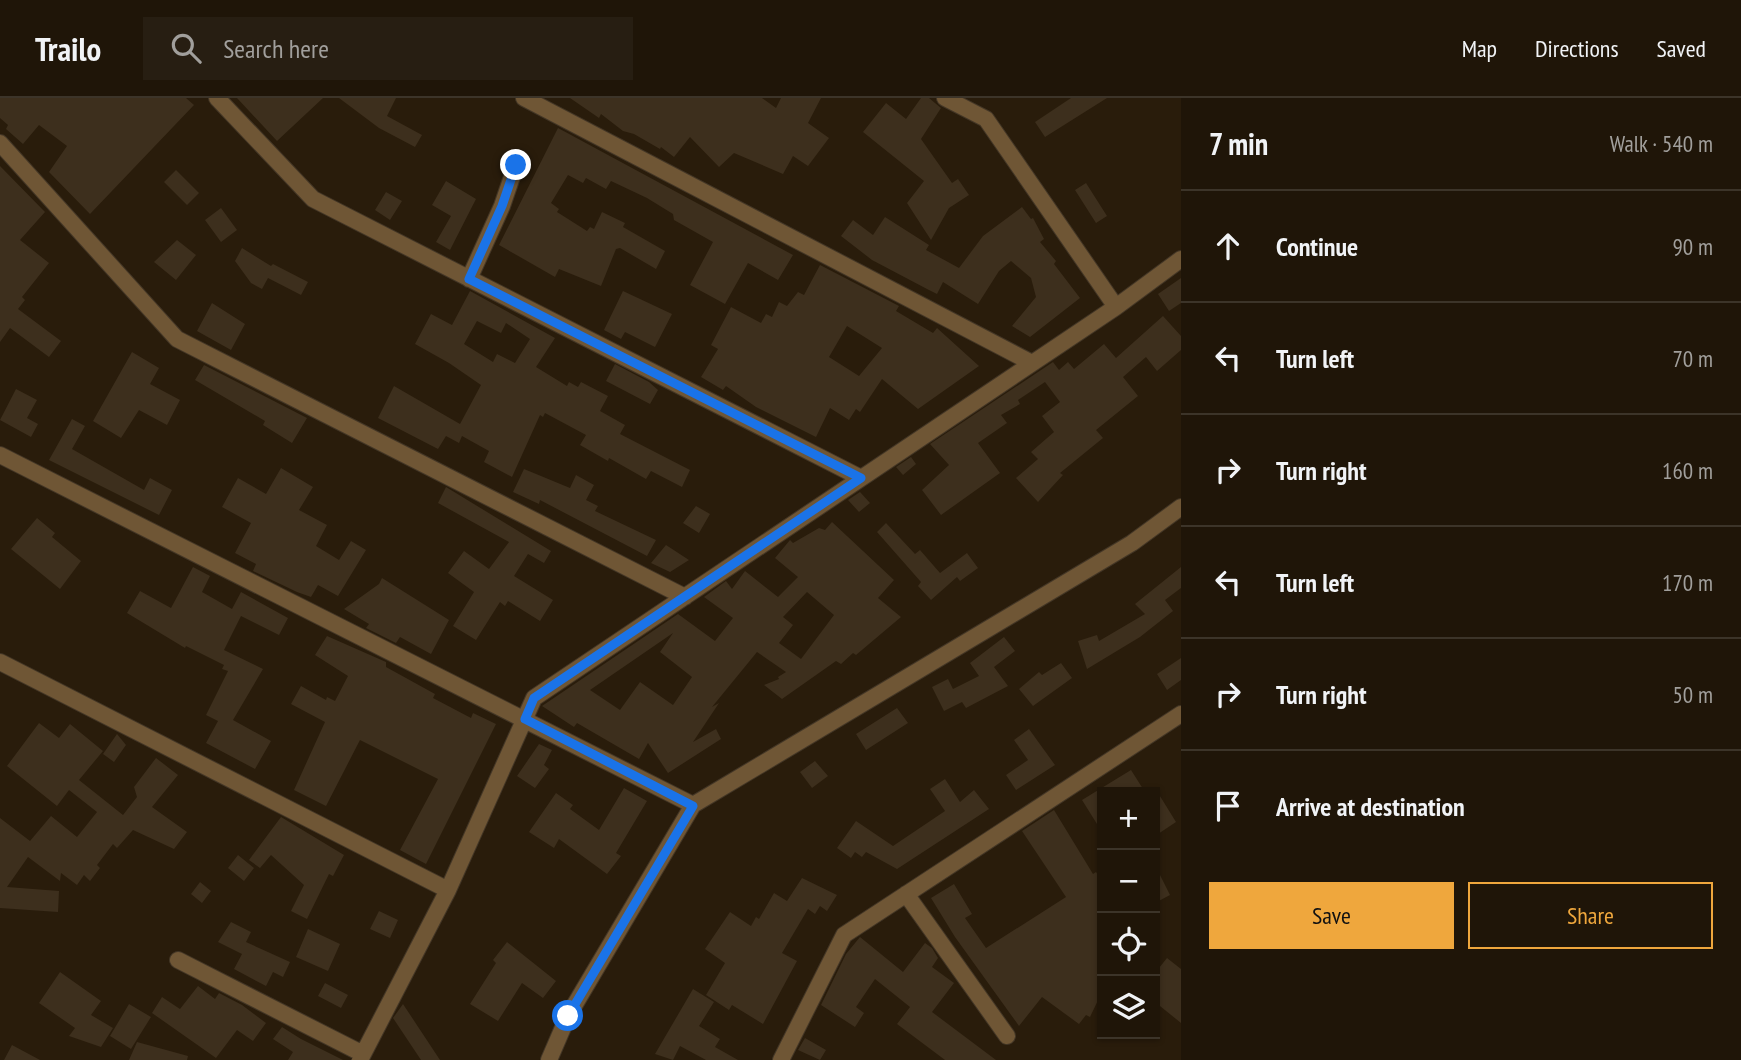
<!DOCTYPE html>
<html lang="en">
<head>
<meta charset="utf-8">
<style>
  :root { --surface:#1f1508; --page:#271e12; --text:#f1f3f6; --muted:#a19f9c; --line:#3c3429; --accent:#efa73d }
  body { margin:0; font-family:"PT Sans Narrow",sans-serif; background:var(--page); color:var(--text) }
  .controls { position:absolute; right:21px; bottom:21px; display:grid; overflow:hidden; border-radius:0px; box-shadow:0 2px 5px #0004 }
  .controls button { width:63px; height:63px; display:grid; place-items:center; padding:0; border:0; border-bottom:2px solid var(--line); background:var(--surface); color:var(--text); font:35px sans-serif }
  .stop { position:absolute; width:21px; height:21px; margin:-16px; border:5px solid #1a73e8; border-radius:50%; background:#fff }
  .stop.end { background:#1a73e8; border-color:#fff; box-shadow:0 2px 7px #0008 }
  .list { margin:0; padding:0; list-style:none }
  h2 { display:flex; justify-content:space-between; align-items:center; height:91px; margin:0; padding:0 28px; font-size:30px }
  h2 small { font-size:23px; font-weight:400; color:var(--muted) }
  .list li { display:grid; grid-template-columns:46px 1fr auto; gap:21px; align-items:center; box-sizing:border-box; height:112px; padding:0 28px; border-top:2px solid var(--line) }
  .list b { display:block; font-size:26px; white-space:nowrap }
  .list em { font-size:23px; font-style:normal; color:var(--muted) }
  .actions { display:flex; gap:14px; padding:21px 28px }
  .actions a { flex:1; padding:16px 0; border:2px solid var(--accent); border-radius:0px; text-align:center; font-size:24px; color:var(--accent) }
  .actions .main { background:var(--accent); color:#111 }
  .icon { flex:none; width:38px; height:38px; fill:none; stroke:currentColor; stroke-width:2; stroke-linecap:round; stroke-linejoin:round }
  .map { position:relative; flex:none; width:1181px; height:962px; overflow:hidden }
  header { display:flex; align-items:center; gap:42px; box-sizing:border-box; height:98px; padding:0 35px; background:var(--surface); border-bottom:2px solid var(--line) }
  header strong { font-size:33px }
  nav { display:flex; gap:38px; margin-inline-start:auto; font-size:24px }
  .search { width:490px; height:63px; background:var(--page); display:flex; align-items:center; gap:18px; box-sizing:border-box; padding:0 24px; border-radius:0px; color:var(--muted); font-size:26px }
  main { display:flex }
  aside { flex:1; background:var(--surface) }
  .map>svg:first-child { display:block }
</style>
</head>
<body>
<header>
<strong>Trailo</strong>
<div class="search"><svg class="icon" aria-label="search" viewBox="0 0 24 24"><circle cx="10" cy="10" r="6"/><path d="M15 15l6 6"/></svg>Search here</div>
<nav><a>Map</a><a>Directions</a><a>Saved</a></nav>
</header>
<main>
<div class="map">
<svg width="1181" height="962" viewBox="0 0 1181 962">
  <rect width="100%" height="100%" fill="#291c0b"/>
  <!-- building -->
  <path fill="#3d2f1d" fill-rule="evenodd" d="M0 0H186L194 7 90 116 49 74 67 48 39 27 23 46 6 31 8 27 0 20Z
    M237 0H323L277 43Z
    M339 0H396L387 18 422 37 415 49 379 30Z
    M570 0H762L776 10 781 0H821L808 25 829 40 808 68 793 58 783 76 734 55 719 69 690 39 674 59 661 49 660 51 634 36 623 33 601 16 599 20Z
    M921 0H929L941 10 921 41 952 85 958 81 969 97 949 110 931 142 907 105 924 83 863 34 886 5 906 21Z
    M1071 0H1107L1045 39 1035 24Z
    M558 30 793 157 778 182 748 165 725 206 690 187 713 144 674 122 673 116 647 100 611 83 606 91 586 80 583 85 568 77 551 105 559 111 557 114 587 133 590 129 594 131 602 114 625 125 623 129 665 153 656 171 620 150 616 151 601 188 559 171 555 179 499 147Z
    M0 68 45 114 20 142 49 165 22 199 25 202 18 211 61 243 49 259 10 230 0 244Z
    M176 72 199 95 187 107 164 84Z
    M446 83 476 101 450 152 436 144 451 118 432 107Z
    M1086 85 1107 118 1096 125 1075 92Z
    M386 94 402 103 390 122 375 112Z
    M1022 109 1031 121 1033 120 1044 141 1040 144 1056 163 1054 166 1080 200 1030 239 1012 228 1036 199 1031 180 1011 163 999 173 978 206 943 184 937 196 927 191 872 162 841 138 853 122 873 137 885 119 929 147 926 152 959 170 983 138Z
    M221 110 237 132 221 144 205 122Z
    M177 142 196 157 176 182 154 164Z
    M242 150 271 168 273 166 308 184 301 197 268 180 262 191 251 185 235 163Z
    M820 167 899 208 896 213 933 235 937 230 979 268 918 311 882 281 860 314 856 311 849 322 830 310 816 339 756 309 726 288 723 292 701 279 718 251 711 247 731 209 761 225 766 216 772 219 779 204 787 208 798 194 804 197ZM847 228 882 250 859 278 829 259Z
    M1181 180V205L1169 213 1158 196Z
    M470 193 555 240 536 269 567 288 569 284 578 289 581 284 608 298 600 313 625 327 620 336 690 372 682 389 651 373 646 381 609 360 608 363 580 347 586 337 545 315 543 319 540 317 512 379 484 364 489 353 462 338 459 345 446 338 438 351 378 320 394 288 460 326 481 287 449 265 415 246 431 216 452 227ZM477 223 501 235 506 225 530 241 515 265 497 256 493 264 464 246Z
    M623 193 672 216 655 249 625 234 621 241 604 232Z
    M212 205 245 226 231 252 197 233Z
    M1163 218 1181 238V252L1157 273 1146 259 1123 279 1138 298 1096 332 1103 340 1060 375 1063 377 1038 404 1016 380 1038 361 1031 354 1054 334 1042 318 1060 304 1045 284 1018 302 1020 306 1001 317 1007 325 978 345 1000 375 941 417 922 392 949 367 930 346 1053 264 1059 272 1068 264 1074 271 1104 246 1116 260Z
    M132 254 159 270 150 286 180 302 167 327 139 312 121 340 93 323Z
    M615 266 649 284 658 292 650 306 606 283Z
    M204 267 307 320 292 345 263 327 265 323 195 282Z
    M16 291 37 302 27 320 38 326 31 339 0 322Z
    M72 321 85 328 72 351 144 392 150 380 172 392 159 417 49 362Z
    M911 359 916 366 903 377 896 369Z
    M281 370 313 389 299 412 327 427 316 448 339 462 351 443 366 452 338 498 318 487 311 499 297 494 253 473 256 466 235 455 251 425 222 409 238 380 266 396Z
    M524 371 570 390 576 377 594 387 586 402 598 408 595 413 656 442 647 458 540 402 539 406 513 394Z
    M446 389 551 453 544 465 528 456 514 478 553 502 540 523 508 503 505 508 500 504 476 542 453 528 474 494 448 475 464 453 489 471 509 444 438 405Z
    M860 394 870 405 859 414 848 402Z
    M696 408 710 416 699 435 683 425Z
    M37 420 55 435 52 439 81 463 60 491 11 451Z
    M832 424 894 482 878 500 901 519 856 557 853 555 841 566 836 563 782 601 764 587 779 581 778 579 786 574 757 554 712 609 719 605 693 644 716 631 721 641 668 675 648 645 639 661 577 625 574 629 542 608 678 516 715 543 733 520 704 499 726 483 732 491 745 473 778 499 798 479 775 460 790 442 793 445 819 430 825 432ZM807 494 834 517 801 561 779 545 793 527 783 519ZM673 535 660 554 692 579 673 607 640 584 620 612 590 592Z
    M886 425 915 456 920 452 940 475 967 455 978 470 960 483 957 479 931 502 918 488 921 484 877 434Z
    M666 447 689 462 670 474 651 465Z
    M193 469 210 478 202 494 232 511 241 494 288 520 279 537 241 518 224 552 263 571 233 622 271 643 255 671 206 645 218 623 206 617 228 573 222 571 224 567 186 548 185 550 127 515 140 493 171 510Z
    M1181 469V490L1165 502 1173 513 1140 539 1087 571 1078 543 1097 537 1099 543 1145 516 1135 506Z
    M382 480 449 522 431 556 400 539 396 545 366 530 369 526 344 511 379 486Z
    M327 538 386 564V569L435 596 433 600 471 620 473 615 496 626 426 766 400 752 438 681 360 642 326 708 294 692 325 624 291 606 301 588 326 602 327 599 335 603 348 578 315 557Z
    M1004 539 1015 553 994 569 1008 588 966 610 962 604 944 613 932 589 948 581 953 591 979 578 970 565Z
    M1181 560V582L1167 592 1157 576Z
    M1061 565 1072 580 1033 608 1019 591 1039 574 1042 577Z
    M897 610 908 625 866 652 856 636Z
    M39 625 59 640 70 626 103 653 79 682 123 717 137 699 134 689 156 660 178 677 152 709 187 734 174 751 133 732 117 750 113 746 97 767 100 770 90 783 84 777 77 787 61 775 60 783 28 759 7 789 59 793 58 814 0 810V720L30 743 51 718 77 739 97 714 69 692 57 708 7 668Z
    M1029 631 1055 667 1016 692 1006 677 1028 662 1014 642Z
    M117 636 126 647 114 664 103 656Z
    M539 646 552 652 544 667 549 671 535 690 517 678Z
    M815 663 828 678 812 690 800 674Z
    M1131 672 1145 694H1102V734L1082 702Z
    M945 681 960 704 974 692 989 711 897 771 866 754 862 759 855 754 851 760 837 750 856 723 893 748 945 713 930 691Z
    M624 690 647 703 616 755 621 758 607 776 559 741 554 750 529 734 556 695 573 707 570 711 599 732Z
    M1155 690 1176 724 1155 738Z
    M1054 712 1093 776 1096 774 1102 782V894L1090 919 1086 917 1079 926 1042 899 1019 928 955 839 931 800 954 786 972 816 965 820 986 850 1066 799 1022 733Z
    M281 719 344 757 333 778 329 776 307 821 291 813 304 787 271 757 260 770 249 762Z
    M238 757 254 770 244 783 228 770Z
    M1155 767 1170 797 1155 805Z
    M802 780 837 797 827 813 820 808 815 816 808 811 782 855 797 863 763 926 732 907 729 912 706 897 725 865 705 851 730 814 751 828 756 819 759 821 774 795 787 803Z
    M200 784 211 793 202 805 191 796Z
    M379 813 398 822 390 840 370 831Z
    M231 824 251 834 246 844 290 864 283 879 273 874 266 888 234 871 242 856 218 844Z
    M308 831 340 846 328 873 296 859Z
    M860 839 903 874 925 845 932 850 938 860 932 869 954 885 932 914 996 962H945L897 926 910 909 875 881 856 909 864 915 855 929 821 907 846 856Z
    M507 844 556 883 543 900 522 885 498 923 470 906 496 865 493 862Z
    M1167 860 1181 871V925L1155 904V875Z
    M60 874 101 903 91 917 113 930 101 949 69 938 75 930 39 905Z
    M325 885 348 897 341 910 318 898Z
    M198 888 215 901 219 895 242 907 266 925 253 943 237 932 216 960 152 915 162 899 180 911Z
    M693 891 714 904 699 928 720 941 715 949 738 962H706L680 948 673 962 655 956Z
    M129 906 151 919 131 951 110 938Z
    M403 906 440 962H421L393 920Z
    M282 929 301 941 343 962H288L293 954 273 941Z
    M805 940 826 952 820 962 798 952Z
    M137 944 188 958 187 962H129Z
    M12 947 40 962H4Z"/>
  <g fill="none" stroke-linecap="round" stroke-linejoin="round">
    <!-- minor casing -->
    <g stroke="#433626" stroke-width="18">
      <path id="minor" d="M217 0 313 101 861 380
        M524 0 1032 265
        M945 0 986 21 1116 209
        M0 45 177 241 685 499
        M469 181 502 108 516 67
        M0 357 693 707
        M0 564 448 792
        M906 796 1007 938
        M178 862 363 956
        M360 962 448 792 534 600 1116 209 1181 161
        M549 962 568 918 693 707 1132 445 1181 409
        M781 962 844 837 1181 616"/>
    </g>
    <!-- minor -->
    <use href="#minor" stroke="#6f5635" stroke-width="16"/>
  </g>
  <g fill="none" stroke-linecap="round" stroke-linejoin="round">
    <!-- route -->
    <path stroke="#1a73e8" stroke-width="9" d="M516 67 502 108 469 181 861 380 534 600 525 621 693 708 568 918"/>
  </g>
</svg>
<div class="controls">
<button>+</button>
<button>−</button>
<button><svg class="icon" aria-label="locate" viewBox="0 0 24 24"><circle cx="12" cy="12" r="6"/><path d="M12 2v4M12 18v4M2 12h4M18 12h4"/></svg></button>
<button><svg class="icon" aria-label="layers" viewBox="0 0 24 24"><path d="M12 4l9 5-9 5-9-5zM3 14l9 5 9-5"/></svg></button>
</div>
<div class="stop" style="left:568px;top:918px"></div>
<div class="stop end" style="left:516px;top:67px"></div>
</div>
<aside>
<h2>7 min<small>Walk · 540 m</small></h2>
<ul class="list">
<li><svg class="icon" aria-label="ahead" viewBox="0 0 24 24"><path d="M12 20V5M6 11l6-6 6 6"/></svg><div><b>Continue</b></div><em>90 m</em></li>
<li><svg class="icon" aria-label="left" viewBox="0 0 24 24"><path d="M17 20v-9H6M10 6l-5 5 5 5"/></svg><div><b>Turn left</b></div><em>70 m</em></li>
<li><svg class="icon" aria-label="right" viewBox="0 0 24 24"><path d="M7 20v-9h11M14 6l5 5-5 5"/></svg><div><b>Turn right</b></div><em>160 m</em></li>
<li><svg class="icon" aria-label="left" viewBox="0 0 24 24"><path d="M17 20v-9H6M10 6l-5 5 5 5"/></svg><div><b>Turn left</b></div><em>170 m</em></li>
<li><svg class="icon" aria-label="right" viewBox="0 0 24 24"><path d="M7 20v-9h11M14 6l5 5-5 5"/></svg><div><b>Turn right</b></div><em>50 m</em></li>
<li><svg class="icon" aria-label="arrive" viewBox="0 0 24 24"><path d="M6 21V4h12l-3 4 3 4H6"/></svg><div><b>Arrive at destination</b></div></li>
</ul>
<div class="actions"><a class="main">Save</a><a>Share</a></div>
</aside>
</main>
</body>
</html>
